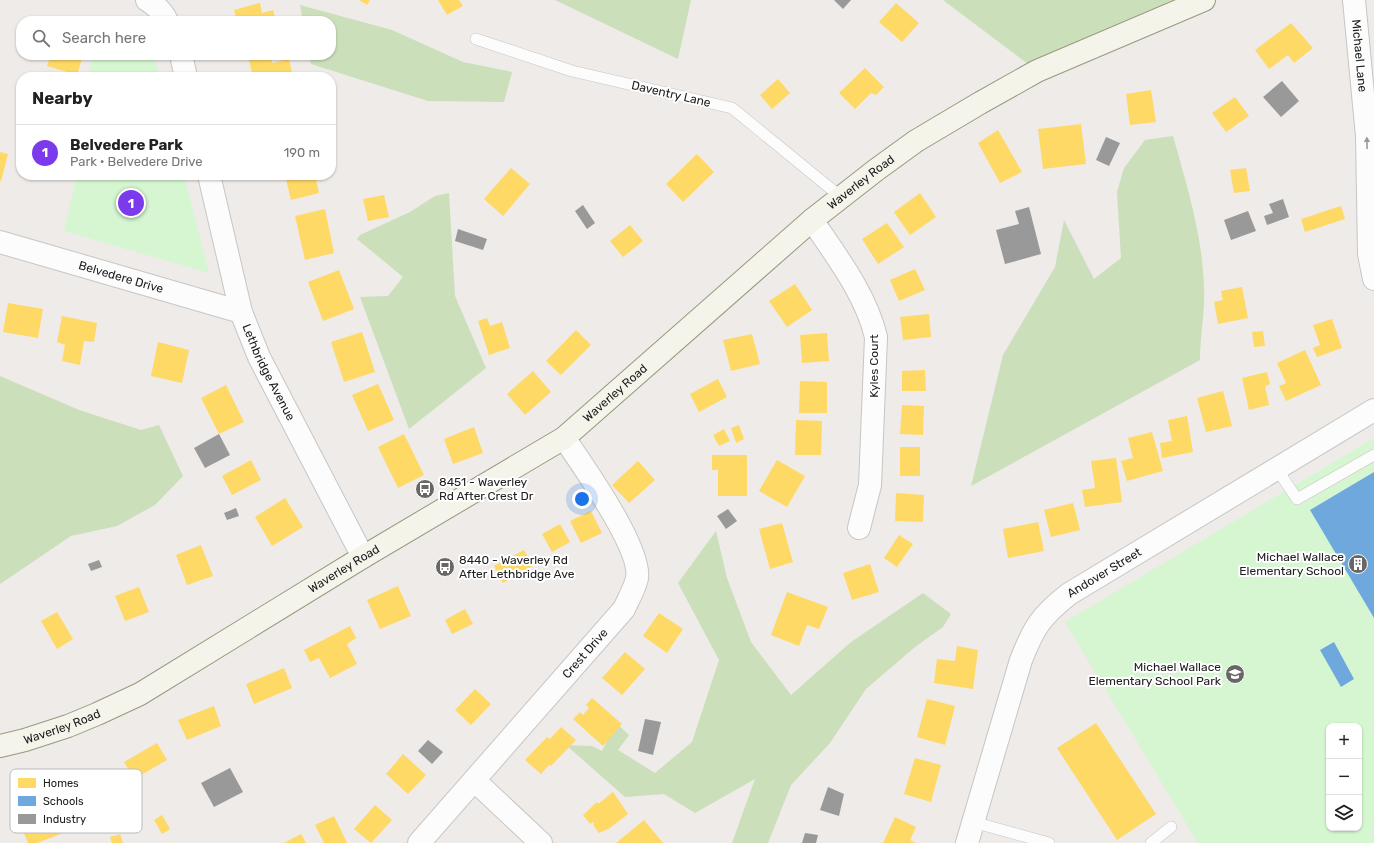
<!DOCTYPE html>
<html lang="en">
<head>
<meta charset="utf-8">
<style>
  :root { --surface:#fff; --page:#f2f2f2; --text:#222; --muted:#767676; --line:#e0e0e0; --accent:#7c3aed }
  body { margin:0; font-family:Rubik,sans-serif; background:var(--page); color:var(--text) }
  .controls { position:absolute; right:12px; bottom:12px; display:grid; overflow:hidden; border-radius:8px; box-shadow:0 1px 3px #0004 }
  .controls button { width:36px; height:36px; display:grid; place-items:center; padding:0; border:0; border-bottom:1px solid var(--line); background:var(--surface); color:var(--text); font:20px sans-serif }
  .you { position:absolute; left:582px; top:499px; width:14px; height:14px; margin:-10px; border:3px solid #fff; border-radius:50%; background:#1a73e8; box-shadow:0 0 0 6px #1a73e833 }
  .badge { display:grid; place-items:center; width:26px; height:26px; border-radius:50%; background:var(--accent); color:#fff; font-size:13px; font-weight:700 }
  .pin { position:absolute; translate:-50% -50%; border:2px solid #fff; box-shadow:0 1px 4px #0006 }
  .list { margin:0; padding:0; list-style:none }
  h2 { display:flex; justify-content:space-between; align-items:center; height:52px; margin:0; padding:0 16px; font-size:17px }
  h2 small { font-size:13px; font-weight:400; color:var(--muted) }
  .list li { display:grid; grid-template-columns:26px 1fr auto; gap:12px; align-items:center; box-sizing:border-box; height:56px; padding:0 16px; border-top:1px solid var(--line) }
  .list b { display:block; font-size:15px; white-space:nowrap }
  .list p { margin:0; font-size:13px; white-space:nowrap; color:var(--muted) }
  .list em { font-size:13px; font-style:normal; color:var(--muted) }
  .icon { flex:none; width:22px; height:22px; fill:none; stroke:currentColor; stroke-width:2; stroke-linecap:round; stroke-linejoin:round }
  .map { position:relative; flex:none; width:1374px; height:843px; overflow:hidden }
  .search { position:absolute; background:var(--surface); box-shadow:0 1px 3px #0004; left:16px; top:16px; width:320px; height:44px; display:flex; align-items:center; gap:10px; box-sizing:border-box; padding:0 14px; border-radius:16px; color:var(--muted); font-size:15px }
  .panel { position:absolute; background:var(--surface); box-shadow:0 1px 3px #0004; left:16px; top:72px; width:320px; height:108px; border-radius:16px }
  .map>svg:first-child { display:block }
</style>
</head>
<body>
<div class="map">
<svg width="1374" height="843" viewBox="0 0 1374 843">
  <rect width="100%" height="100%" fill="#eeebe8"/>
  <!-- forest -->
  <path fill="#cbdfbb" d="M555 0H691L678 59Z
    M943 0H1179L1028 64Z
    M300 5 392 30 463 62 512 72 504 102 428 101 311 64 309 55H331V21H303Z
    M1173 136C1187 186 1203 237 1204 289 1205 313 1200 336 1200 360L971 486 1003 355 1055 267 1064 220 1094 279 1121 258 1117 192 1124 168 1145 140Z
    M449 193 455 296 486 368 409 429 360 297 388 296 403 277 357 239 360 235 410 212 435 196Z
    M0 376 79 410 141 430 159 425 183 476 155 505 117 526 71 536 0 584Z
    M716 531 727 578 751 642 791 695 851 642 923 593 951 614 943 627 915 647 866 689 830 743 791 785 768 843H732L755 779 695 813 664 794 625 797 566 745 592 746 602 751 616 723 629 735 618 750 655 773 692 742 719 660 678 583Z"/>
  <!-- park -->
  <path fill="#d5f6d1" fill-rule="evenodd" d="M94 55H154L159 77H87Z
    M77 175H184L209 273 64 231Z
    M1374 438V843H1198L1065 622ZM1329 726H1359V828H1329Z"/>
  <!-- homes -->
  <path fill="#ffd966" d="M359 0H370L367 5Z
    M438 0H459L463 6 447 15Z
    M260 3 262 13 273 10 276 21H237L234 10Z
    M896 3 919 23 902 42 879 22Z
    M1291 23 1313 48 1294 63 1288 55 1269 69 1255 50Z
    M51 55H83L77 75 47 66Z
    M271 55 272 63 289 59 293 77H253L249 60Z
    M865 68 884 87 876 95 871 93 855 109 839 93Z
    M778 79 790 93 772 109 760 95Z
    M1151 90 1156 122 1130 125 1126 94Z
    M1235 97 1249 116 1226 132 1212 113Z
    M1081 124 1086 164 1043 169 1038 129Z
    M998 130 1022 172 1000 183 978 143Z
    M0 152 8 154 1 181H0Z
    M697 154 714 172 683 202 666 184Z
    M511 168 530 184 503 216 484 199Z
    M1246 168 1250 191 1234 193 1230 170Z
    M285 175H315L319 193 291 200Z
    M920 193 936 217 910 235 894 212Z
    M384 195 389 217 368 221 363 199Z
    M1341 206 1345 219 1305 232 1301 219Z
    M325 209 334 253 305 260 295 216Z
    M887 223 904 247 878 264 862 239Z
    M630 225 643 241 623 257 610 241Z
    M915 269 925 290 899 301 890 280Z
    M339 270 354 309 323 321 308 282Z
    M795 284 812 310 787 327 769 301Z
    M1242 287 1248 318 1218 324 1214 302 1223 300 1221 291Z
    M8 303 43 309 38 338 3 332Z
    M929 314 931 337 903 340 900 317Z
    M62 316 97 323 94 342 84 341 80 365 62 361 65 345 57 342Z
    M487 318 490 326 502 322 510 348 489 355 478 321Z
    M1332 319 1342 348 1317 357 1313 348 1320 345 1313 325Z
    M576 330 591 345 561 375 546 361Z
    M1263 331 1265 346 1254 347 1252 332Z
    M362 332 375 372 344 382 331 342Z
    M827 333 829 361 802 363 800 335Z
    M752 334 760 364 731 371 723 340Z
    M158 342 189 350 182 383 151 376Z
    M1305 350 1321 385 1286 401 1279 386 1286 383 1277 363Z
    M925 370 926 391H902V371Z
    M533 371 551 392 525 415 507 394Z
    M1267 372 1270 384 1265 386 1269 405 1249 410 1242 378Z
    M718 379 727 397 699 412 690 394Z
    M800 381 827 382V413H799Z
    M378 384 394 420 368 431 352 395Z
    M226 385 244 422 219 434 201 398Z
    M1223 391 1232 426 1206 432 1197 398Z
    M902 405 924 406 923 435 900 434Z
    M1187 416 1193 452 1162 458 1160 443 1172 441 1168 420Z
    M796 420 822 421 821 455H795Z
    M739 425 744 439 736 443 731 428Z
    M474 427 483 453 453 464 444 439Z
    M724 429 730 441 719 446 713 435Z
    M1152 432 1163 471 1127 481 1121 461 1133 458 1128 438Z
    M404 434 424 475 398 488 378 447Z
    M900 447H920V476H900Z
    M712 455H747V496H718V470H712Z
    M1116 458 1122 502 1085 507 1082 490 1095 488 1091 461Z
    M251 460 261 480 232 495 222 476Z
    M777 460 805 476 787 507 759 491Z
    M638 461 655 480 629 503 612 485Z
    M896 493 924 495 923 522 895 521Z
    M285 498 303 527 272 546 255 517Z
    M1073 503 1080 530 1051 537 1044 510Z
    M591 511 602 533 581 543 570 521Z
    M1038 522 1044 551 1008 558 1003 529Z
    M782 523 793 562 770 569 759 529Z
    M560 524 570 542 552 552 542 534Z
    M899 535 913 544 897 567 884 558Z
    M201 545 213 576 187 585 176 555Z
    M524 550 533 566 503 583 494 566Z
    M870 564 879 592 852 600 843 573Z
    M398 586 411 616 380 629 367 600Z
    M139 587 149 612 125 621 115 596Z
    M787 592 828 607 819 629 807 625 799 646 771 635Z
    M465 609 473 624 452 634 445 620Z
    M57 612 73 639 57 649 41 621Z
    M659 613 683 629 667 653 643 636Z
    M350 626 356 638 347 644 357 664 330 678 319 658 310 662 304 650Z
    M957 646 978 650 973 689 934 683 937 659 955 661Z
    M625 652 645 669 622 695 602 678Z
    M284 668 292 688 254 704 246 684Z
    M475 689 491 704 471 725 455 710Z
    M592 698 622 724 603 746 573 719 580 712 583 715 589 708 586 705Z
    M927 699 955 706 945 745 917 737Z
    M214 706 221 726 187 740 178 720Z
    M1096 723 1156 814 1117 840 1057 748Z
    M561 727 576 740 551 766 549 765 541 774 525 760 547 737 550 739Z
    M157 743 167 760 134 779 124 762Z
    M403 754 426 775 408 794 386 774Z
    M915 758 941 765 931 802 904 794Z
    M613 792 628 814 610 828 599 833 593 825 594 824 593 822 590 824 583 815 597 802 598 804Z
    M375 805 392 820 371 843 354 829Z
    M53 807 63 833 37 843H28L19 821Z
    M162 815 170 829 162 834 154 820Z
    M334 816 347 843H324L315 825Z
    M895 817 916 827 910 840 916 843H883Z
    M644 820 663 843H616Z
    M120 834 123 843H112L110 837Z
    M301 834 306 843H284Z"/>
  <!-- schools -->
  <path fill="#6fa8dc" d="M1374 472V618L1310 510Z
    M1334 642 1354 679 1341 687 1320 650Z"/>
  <!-- industry -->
  <path fill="#999" d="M834 0H851L843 9Z
    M1282 81 1299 101 1281 117 1263 97Z
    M1106 137 1120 143 1109 166 1096 160Z
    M1283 199 1289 217 1267 225 1264 216 1273 213 1269 204Z
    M583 205 595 223 587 229 575 211Z
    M1029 207 1041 254 1005 264 996 230 1019 224 1015 211Z
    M1248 211 1256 231 1231 240 1224 220Z
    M458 229 487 239 483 250 455 241Z
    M219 434 230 455 205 468 194 448Z
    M236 508 239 516 227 520 224 513Z
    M728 509 737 521 726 529 717 516Z
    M99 560 102 567 91 571 88 564Z
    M645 719 661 722 653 755 638 751Z
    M428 740 443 752 432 764 418 751Z
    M230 768 243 792 214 807 201 783Z
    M828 787 844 794 839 816 820 810Z
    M805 833 818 835 816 843H802Z"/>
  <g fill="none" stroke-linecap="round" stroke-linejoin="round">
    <!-- service casing -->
    <g stroke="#c7c6c4" stroke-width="12">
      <path id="service" d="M476 39 572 71 732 108 841 197
        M1277 469 1297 499 1374 455
        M973 822 1049 843
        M1151 843 1171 827"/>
    </g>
    <!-- minor casing -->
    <g stroke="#c7c6c4" stroke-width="24">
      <g id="minor">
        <path d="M147 0C155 5 163 12 167 21"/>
        <path id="s1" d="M1354 0 1367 136 1369 254 1374 279"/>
        <path d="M181 55 186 77"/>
        <path id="s2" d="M209 175 241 312 259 357 363 557"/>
        <path d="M812 220C836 256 866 294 876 337L870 485 859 528"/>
        <path id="s3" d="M0 242 241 312"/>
        <path d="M475 781 541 843"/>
        <path id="s4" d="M419 843 624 609C628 600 635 588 637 578 642 549 582 464 564 438"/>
        <path id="s5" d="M967 843 1021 660C1034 627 1041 616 1069 594L1374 410"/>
      </g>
    </g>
    <!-- secondary casing -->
    <g stroke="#99987f" stroke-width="24">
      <g id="secondary">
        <path id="s6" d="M0 746 25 740 68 726 97 714 140 694 363 557 564 438 812 220 876 170 916 141 980 103 1037 71 1204 0"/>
      </g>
    </g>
    <!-- service -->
    <use href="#service" stroke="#fcfcfc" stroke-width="11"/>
    <!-- minor -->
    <use href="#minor" stroke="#fcfcfc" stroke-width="22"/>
    <!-- secondary -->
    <use href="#secondary" stroke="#f5f4eb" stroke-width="22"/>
  </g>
  <!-- one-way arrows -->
  <defs><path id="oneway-solid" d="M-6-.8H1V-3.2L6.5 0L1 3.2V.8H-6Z"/></defs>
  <use fill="#999" href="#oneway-solid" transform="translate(1367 143) rotate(-91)"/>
  <!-- icons -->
  <defs>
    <g id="bus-disc" transform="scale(1)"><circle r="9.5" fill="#686766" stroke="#fff"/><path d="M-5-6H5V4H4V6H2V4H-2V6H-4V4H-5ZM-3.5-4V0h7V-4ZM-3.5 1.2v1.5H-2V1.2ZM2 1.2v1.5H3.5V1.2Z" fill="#fff"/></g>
    <g id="building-disc" transform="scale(1)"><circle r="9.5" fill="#686766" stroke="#fff"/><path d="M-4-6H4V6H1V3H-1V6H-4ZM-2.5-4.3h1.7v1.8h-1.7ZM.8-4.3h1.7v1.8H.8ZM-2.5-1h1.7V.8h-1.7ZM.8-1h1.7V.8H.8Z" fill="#fff"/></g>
    <g id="school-disc" transform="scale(1)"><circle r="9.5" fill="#686766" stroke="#fff"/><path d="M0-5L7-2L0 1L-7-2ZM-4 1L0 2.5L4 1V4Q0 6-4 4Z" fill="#fff"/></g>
  </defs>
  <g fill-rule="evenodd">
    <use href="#bus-disc" x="425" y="489"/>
    <use href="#building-disc" x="1358" y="564"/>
    <use href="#bus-disc" x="445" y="567"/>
    <use href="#school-disc" x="1235" y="674"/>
  </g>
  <g text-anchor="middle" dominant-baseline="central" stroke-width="4" stroke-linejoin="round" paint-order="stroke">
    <!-- street labels -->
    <g font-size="12" fill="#202020" stroke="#fff">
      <text stroke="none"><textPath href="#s1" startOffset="56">Michael Lane</textPath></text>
      <text transform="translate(671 94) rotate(13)">Daventry Lane</text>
      <text stroke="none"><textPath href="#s6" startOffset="1037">Waverley Road</textPath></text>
      <text stroke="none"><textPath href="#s3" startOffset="126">Belvedere Drive</textPath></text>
      <text transform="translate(874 366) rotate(-90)">Kyles Court</text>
      <text stroke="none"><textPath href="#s2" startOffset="207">Lethbridge Avenue</textPath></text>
      <text stroke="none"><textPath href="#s6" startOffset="713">Waverley Road</textPath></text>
      <text stroke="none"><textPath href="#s6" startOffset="389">Waverley Road</textPath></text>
      <text stroke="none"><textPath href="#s5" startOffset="315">Andover Street</textPath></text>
      <text stroke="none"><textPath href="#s4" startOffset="252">Crest Drive</textPath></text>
      <text stroke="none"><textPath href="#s6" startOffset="65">Waverley Road</textPath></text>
    </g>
    <!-- poi labels -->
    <g font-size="12" fill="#202020" stroke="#fff" text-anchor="start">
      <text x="439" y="482">8451 - Waverley<tspan x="439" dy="14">Rd After Crest Dr</tspan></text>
      <text x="1344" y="557" text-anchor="end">Michael Wallace<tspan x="1344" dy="14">Elementary School</tspan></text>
      <text x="459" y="560">8440 - Waverley Rd<tspan x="459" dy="14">After Lethbridge Ave</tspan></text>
      <text x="1221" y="667" text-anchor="end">Michael Wallace<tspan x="1221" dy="14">Elementary School Park</tspan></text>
    </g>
  </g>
  <!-- legend -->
  <rect x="10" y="769" width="132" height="64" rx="6" fill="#fff" stroke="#bcbcbc" stroke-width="1"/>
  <rect x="18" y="778" width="18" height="10" fill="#ffd966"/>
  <rect x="18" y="796" width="18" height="10" fill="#6fa8dc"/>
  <rect x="18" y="814" width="18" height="10" fill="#999"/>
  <g font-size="11" fill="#202020">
    <text x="43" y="787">Homes</text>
    <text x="43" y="805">Schools</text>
    <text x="43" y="823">Industry</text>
  </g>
</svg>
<div class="controls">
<button>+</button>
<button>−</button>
<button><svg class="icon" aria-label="layers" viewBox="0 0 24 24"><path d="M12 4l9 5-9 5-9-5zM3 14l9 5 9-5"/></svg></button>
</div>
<div class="you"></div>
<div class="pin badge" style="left:131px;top:203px">1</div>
<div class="search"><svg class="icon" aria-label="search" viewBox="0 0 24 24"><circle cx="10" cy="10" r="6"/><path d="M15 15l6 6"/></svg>Search here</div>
<section class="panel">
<h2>Nearby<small></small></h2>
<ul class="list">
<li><span class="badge">1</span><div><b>Belvedere Park</b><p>Park · Belvedere Drive</p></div><em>190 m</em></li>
</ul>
</section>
</div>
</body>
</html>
